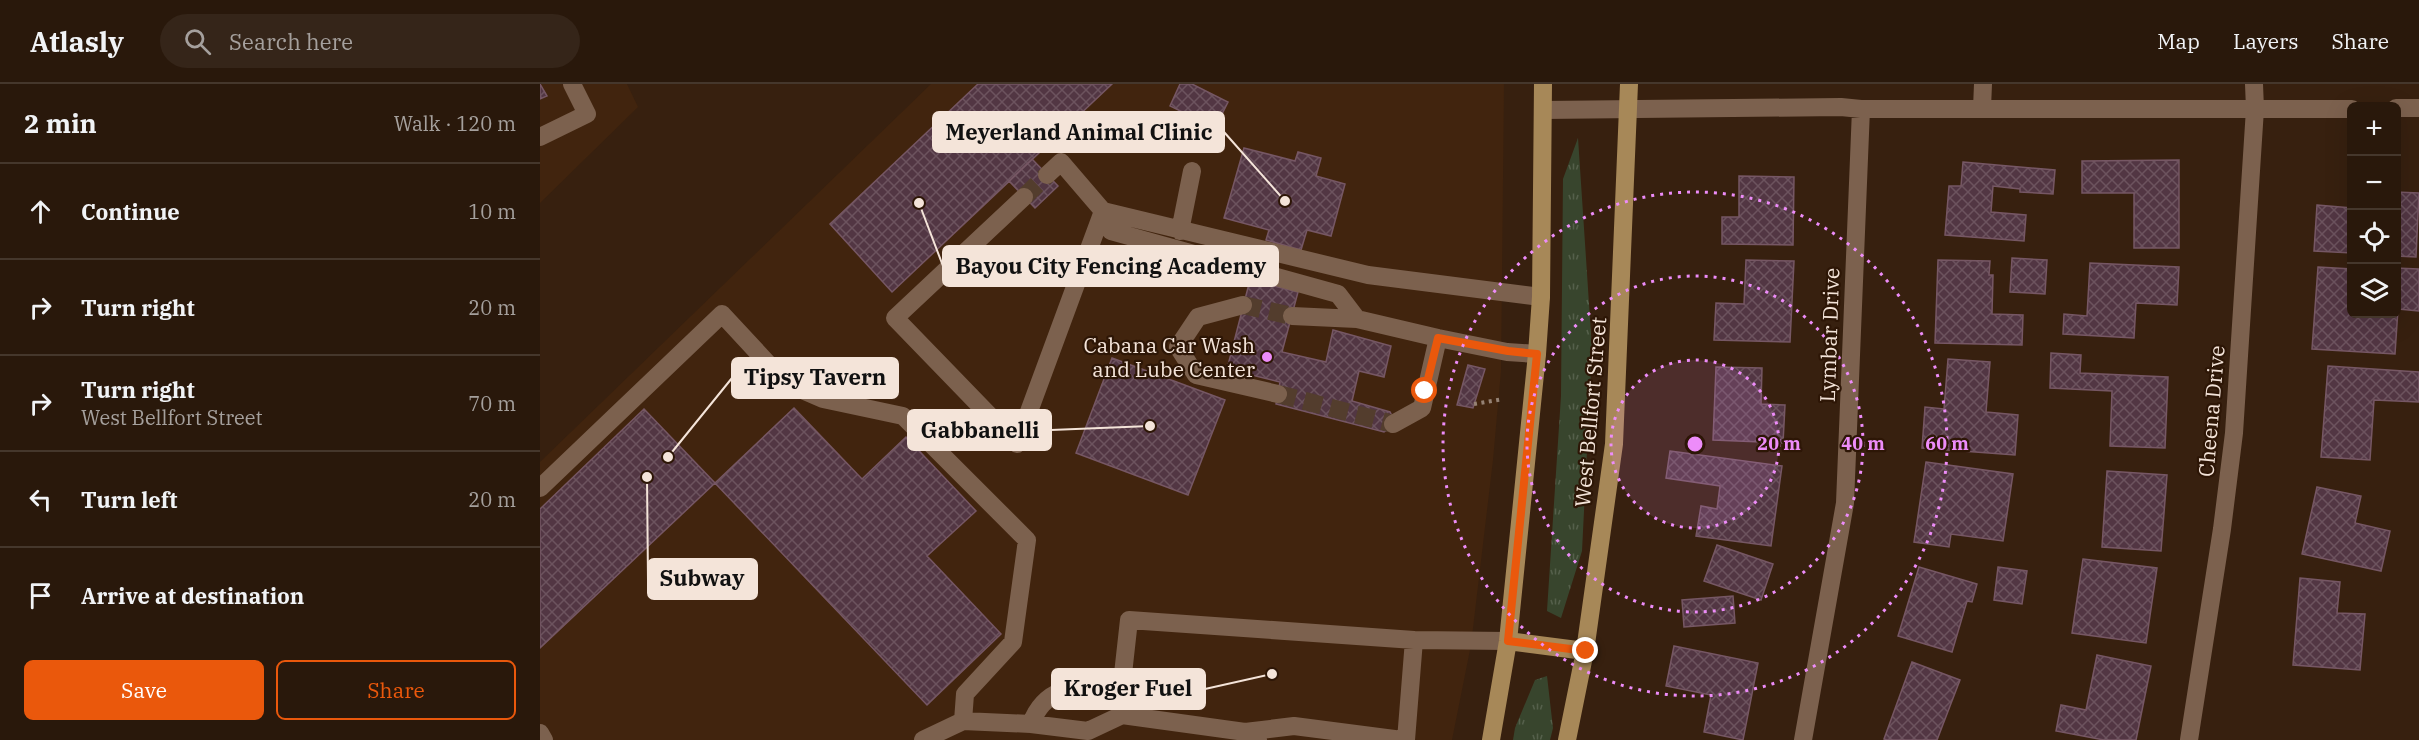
<!DOCTYPE html>
<html lang="en">
<head>
<meta charset="utf-8">
<style>
  :root { --surface:#29180b; --page:#352519; --text:#f1f3f6; --muted:#a5a09d; --line:#45372c; --accent:#ea580c }
  body { margin:0; font-family:"IBM Plex Serif",serif; background:var(--page); color:var(--text) }
  .controls { position:absolute; right:18px; top:18px; display:grid; overflow:hidden; border-radius:9px; box-shadow:0 6px 24px #0002 }
  .controls button { width:54px; height:54px; display:grid; place-items:center; padding:0; border:0; border-bottom:2px solid var(--line); background:var(--surface); color:var(--text); font:30px sans-serif }
  .stop { position:absolute; width:18px; height:18px; margin:-14px; border:4px solid #ea580c; border-radius:50%; background:#fff }
  .stop.end { background:#ea580c; border-color:#fff; box-shadow:0 2px 6px #0008 }
  .list { margin:0; padding:0; list-style:none }
  h2 { display:flex; justify-content:space-between; align-items:center; height:78px; margin:0; padding:0 24px; font-size:26px }
  h2 small { font-size:20px; font-weight:400; color:var(--muted) }
  .list li { display:grid; grid-template-columns:39px 1fr auto; gap:18px; align-items:center; box-sizing:border-box; height:96px; padding:0 24px; border-top:2px solid var(--line) }
  .list b { display:block; font-size:22px; white-space:nowrap }
  .list p { margin:0; font-size:20px; white-space:nowrap; color:var(--muted) }
  .list em { font-size:20px; font-style:normal; color:var(--muted) }
  .actions { display:flex; gap:12px; padding:18px 24px }
  .actions a { flex:1; padding:14px 0; border:2px solid var(--accent); border-radius:9px; text-align:center; font-size:21px; color:var(--accent) }
  .actions .main { background:var(--accent); color:#fff }
  .icon { flex:none; width:33px; height:33px; fill:none; stroke:currentColor; stroke-width:2; stroke-linecap:round; stroke-linejoin:round }
  .map { position:relative; flex:none; width:1879px; height:656px; overflow:hidden }
  header { display:flex; align-items:center; gap:36px; box-sizing:border-box; height:84px; padding:0 30px; background:var(--surface); border-bottom:2px solid var(--line) }
  header strong { font-size:28px }
  nav { display:flex; gap:33px; margin-inline-start:auto; font-size:21px }
  .search { width:420px; height:54px; background:var(--page); display:flex; align-items:center; gap:15px; box-sizing:border-box; padding:0 21px; border-radius:33px; color:var(--muted); font-size:22px }
  main { display:flex }
  aside { flex:1; background:var(--surface) }
  .map>svg:first-child { display:block }
</style>
</head>
<body>
<header>
<strong>Atlasly</strong>
<div class="search"><svg class="icon" aria-label="search" viewBox="0 0 24 24"><circle cx="10" cy="10" r="6"/><path d="M15 15l6 6"/></svg>Search here</div>
<nav><a>Map</a><a>Layers</a><a>Share</a></nav>
</header>
<main>
<aside>
<h2>2 min<small>Walk · 120 m</small></h2>
<ul class="list">
<li><svg class="icon" aria-label="ahead" viewBox="0 0 24 24"><path d="M12 20V5M6 11l6-6 6 6"/></svg><div><b>Continue</b></div><em>10 m</em></li>
<li><svg class="icon" aria-label="right" viewBox="0 0 24 24"><path d="M7 20v-9h11M14 6l5 5-5 5"/></svg><div><b>Turn right</b></div><em>20 m</em></li>
<li><svg class="icon" aria-label="right" viewBox="0 0 24 24"><path d="M7 20v-9h11M14 6l5 5-5 5"/></svg><div><b>Turn right</b><p>West Bellfort Street</p></div><em>70 m</em></li>
<li><svg class="icon" aria-label="left" viewBox="0 0 24 24"><path d="M17 20v-9H6M10 6l-5 5 5 5"/></svg><div><b>Turn left</b></div><em>20 m</em></li>
<li><svg class="icon" aria-label="arrive" viewBox="0 0 24 24"><path d="M6 21V4h12l-3 4 3 4H6"/></svg><div><b>Arrive at destination</b></div></li>
</ul>
<div class="actions"><a class="main">Save</a><a>Share</a></div>
</aside>
<div class="map">
<svg width="1879" height="656" viewBox="0 0 1879 656">
  <defs>
    <pattern id="grass-tufts" width="24" height="20" patternUnits="userSpaceOnUse" patternTransform="scale(1.5)"><rect width="24" height="20" fill="#38452d"/><path d="M3 7l-1-3M5 7V3M7 7l1-3M15 17l-1-3M17 17v-4M19 17l1-3" fill="none" stroke="#55604b"/></pattern>
    <pattern id="building-cross-hatch" width="8" height="8" patternUnits="userSpaceOnUse" patternTransform="scale(1.5)"><rect width="8" height="8" fill="#523643"/><path d="M0 0l8 8M0 8l8-8" fill="none" stroke="#6c535e"/></pattern>
  </defs>
  <rect width="100%" height="100%" fill="#37200f"/>
  <!-- built -->
  <path fill="#41240e" d="M0 0H87L98 23 0 119Z
    M391 0H964L961 287 953 376 931 561 912 656H0V378Z"/>
  <!-- grass -->
  <path fill="url(#grass-tufts)" d="M1038 54 1052 265 1042 467 1021 534 1007 527 1021 312 1023 95Z
    M1007 592 1013 644 1010 656H973L975 644 995 596Z"/>
  <!-- building -->
  <path fill="url(#building-cross-hatch)" stroke="#765764" stroke-width="1.5" d="M0 0 7 12 0 15Z
    M438 0H572L352 208 290 140Z
    M640 0H652L688 18 675 44 630 22Z
    M704 64 755 77 758 68 781 74 776 92 805 100 791 152 767 146 761 166 726 156 729 146 684 134Z
    M492 75 518 102 495 124 469 97Z
    M1639 76V164H1594V109H1542V77Z
    M1423 78 1515 86 1513 110 1480 108V105L1453 102 1451 128 1486 131 1484 157 1405 151 1409 102H1421Z
    M1199 92 1254 93 1253 161 1182 160V133H1199Z
    M1856 108 1879 109 1876 173 1856 172Z
    M1777 121 1812 124V169L1774 167Z
    M1472 174 1507 176 1505 210 1470 208Z
    M1206 176 1254 177 1250 258 1174 256 1176 219 1204 220Z
    M1398 176 1450 177 1449 191H1453L1452 230 1483 231 1482 261 1395 259Z
    M1550 179 1639 183 1637 221 1596 219 1594 254 1523 250 1524 230 1547 232Z
    M1778 183 1812 185V230H1856V184L1879 185V227L1858 225 1855 270 1772 265Z
    M710 196 758 208 742 268 786 278 793 246 851 262 844 293 819 287 812 317 850 328 854 336 852 343 844 348 736 320 740 298 687 285Z
    M1511 269 1541 271 1540 289 1628 293 1625 364 1570 362 1572 307 1510 304Z
    M572 274 685 316 648 411 536 369Z
    M1408 275 1450 278 1446 328 1478 331 1475 371 1382 364 1385 323 1404 325Z
    M928 281 945 285 933 324 917 321Z
    M1788 282 1879 288V318L1834 316 1830 376 1781 373Z
    M1176 283 1222 284 1221 320 1245 321 1243 359 1173 356Z
    M254 324 322 395 366 353 436 427 387 472 461 550 387 621 175 399Z
    M104 325 175 399 0 564V425Z
    M1130 367 1242 382 1231 462 1156 452 1161 422 1177 425 1180 402 1126 394Z
    M1386 378 1473 390 1463 457 1411 450 1409 463 1374 458Z
    M1567 387 1627 391 1621 467 1562 463Z
    M1777 403 1821 412 1815 439 1850 447 1841 487 1762 470Z
    M1177 461 1233 480 1221 516 1164 497Z
    M1543 475 1617 484 1606 559 1532 549Z
    M1379 483 1437 500 1432 518 1427 517 1412 568 1358 552Z
    M1458 483 1487 487 1482 520 1454 516Z
    M1760 494 1800 498 1797 529 1825 530 1820 586 1753 581Z
    M1193 512 1195 539 1144 543 1142 516Z
    M1134 562 1218 579 1203 656 1164 648 1171 611 1126 602Z
    M1557 571 1611 582 1596 656H1564L1516 647 1521 621 1546 626Z
    M1372 578 1420 596 1397 656H1347L1344 655Z"/>
  <g fill="none" stroke-linecap="round" stroke-linejoin="round">
    <!-- minor-tunnel -->
    <path stroke="#533d2d" stroke-width="18" stroke-dasharray="18 9" stroke-linecap="butt" d="M484 113 507 91
      M703 221 752 232
      M738 310 853 340"/>
    <!-- path -->
    <path stroke="#958274" stroke-width="4" stroke-dasharray="3 4.5" stroke-linecap="butt" d="M934 320 963 315"/>
    <!-- minor -->
    <path stroke="#7c614e" stroke-width="18" d="M1442 24 1443 0
      M1856 24H1879
      M1003 26 1301 23 1321 25H1812
      M0 53 47 30 32 0
      M484 113 355 234 477 360 563 127 521 78 507 91
      M563 127 828 191 1001 213
      M563 127 571 147 798 210 817 235
      M640 147 652 87
      M703 221 658 233 638 263 656 291 738 310
      M752 232 817 235 898 254 967 268 997 270
      M853 340 882 324 898 254
      M0 404 182 230 246 299 283 315 363 332 487 456 473 558 425 610 423 637
      M582 631V599L589 536 874 556 968 557
      M491 640C506 598 544 602 582 599
      M705 648 754 642 862 656
      M0 649 4 656
      M383 656 423 637 491 640 548 647 582 631 705 648 718 656
      M866 656 874 556
      M1263 656 1305 419 1321 25
      M1649 656 1682 445 1694 349 1715 25 1714 0"/>
    <!-- major -->
    <path stroke="#a78858" stroke-width="18" d="M968 557 1045 567
      M951 656 968 557 997 270 1001 213 1003 0
      M1027 656 1045 567 1074 360 1089 0"/>
  </g>
  <g fill="none" stroke-linecap="round" stroke-linejoin="round">
    <!-- route -->
    <path stroke="#ea580c" stroke-width="8" d="M885 307 898 254 968 267 997 270 968 557 1046 567"/>
  </g>
  <!-- distance rings -->
  <circle cx="1155" cy="360" r="84" fill="#ed8cf9" fill-opacity=".12"/>
  <g fill="none" stroke="#ed8cf9" stroke-width="3" stroke-dasharray="3 6">
    <circle cx="1155" cy="360" r="84"/>
    <circle cx="1155" cy="360" r="168"/>
    <circle cx="1155" cy="360" r="252"/>
  </g>
  <!-- markers -->
  <circle fill="#ed8cf9" stroke="#2d1606" stroke-width="2" cx="727" cy="273" r="6"/>
  <g text-anchor="middle" dominant-baseline="central" stroke-width="4.5" stroke-linejoin="round" paint-order="stroke">
    <!-- street labels -->
    <g font-size="21" fill="#f4e4d9" stroke="#2d1606">
      <text transform="translate(1289 251) rotate(-88)">Lymbar Drive</text>
      <text transform="translate(1671 327) rotate(-85)">Cheena Drive</text>
      <text transform="translate(1050 328) rotate(-85)">West Bellfort Street</text>
    </g>
    <!-- poi labels -->
    <g font-size="21" fill="#f4e4d9" stroke="#2d1606" text-anchor="end">
      <text x="715" y="261">Cabana Car Wash<tspan x="715" dy="24">and Lube Center</tspan></text>
    </g>
  </g>
  <circle cx="1155" cy="360" r="9" fill="#ed8cf9" stroke="#2d1606" stroke-width="3"/>
  <g font-size="18" text-anchor="middle" font-weight="bold" fill="#ed8cf9" stroke="#2d1606" stroke-width="4.5" stroke-linejoin="round" paint-order="stroke">
    <text x="1239" y="366">20 m</text>
    <text x="1323" y="366">40 m</text>
    <text x="1407" y="366">60 m</text>
  </g>
  <!-- callouts -->
  <path fill="none" stroke="#f4e4d9" stroke-width="2" d="M745 117L684 48M379 119L403 182M128 373L192 294M610 342L511 346M107 393L108 495M732 590L665 605"/>
  <g fill="#f4e4d9" stroke="#2d1606" stroke-width="2">
    <circle cx="745" cy="117" r="6"/>
    <circle cx="379" cy="119" r="6"/>
    <circle cx="128" cy="373" r="6"/>
    <circle cx="610" cy="342" r="6"/>
    <circle cx="107" cy="393" r="6"/>
    <circle cx="732" cy="590" r="6"/>
  </g>
  <g fill="#f4e4d9" stroke="#f4e4d9" stroke-width="2">
    <rect x="393" y="28" width="291" height="40" rx="6"/>
    <rect x="403" y="162" width="335" height="40" rx="6"/>
    <rect x="192" y="274" width="166" height="40" rx="6"/>
    <rect x="368" y="326" width="143" height="40" rx="6"/>
    <rect x="108" y="475" width="109" height="40" rx="6"/>
    <rect x="512" y="585" width="153" height="40" rx="6"/>
  </g>
  <g font-size="22" text-anchor="middle" font-weight="bold" fill="#111">
    <text x="539" y="56">Meyerland Animal Clinic</text>
    <text x="571" y="190">Bayou City Fencing Academy</text>
    <text x="275" y="301">Tipsy Tavern</text>
    <text x="440" y="354">Gabbanelli</text>
    <text x="162" y="502">Subway</text>
    <text x="588" y="612">Kroger Fuel</text>
  </g>
</svg>
<div class="controls">
<button>+</button>
<button>−</button>
<button><svg class="icon" aria-label="locate" viewBox="0 0 24 24"><circle cx="12" cy="12" r="6"/><path d="M12 2v4M12 18v4M2 12h4M18 12h4"/></svg></button>
<button><svg class="icon" aria-label="layers" viewBox="0 0 24 24"><path d="M12 4l9 5-9 5-9-5zM3 14l9 5 9-5"/></svg></button>
</div>
<div class="stop" style="left:885px;top:307px"></div>
<div class="stop end" style="left:1046px;top:567px"></div>
</div>
</main>
</body>
</html>
